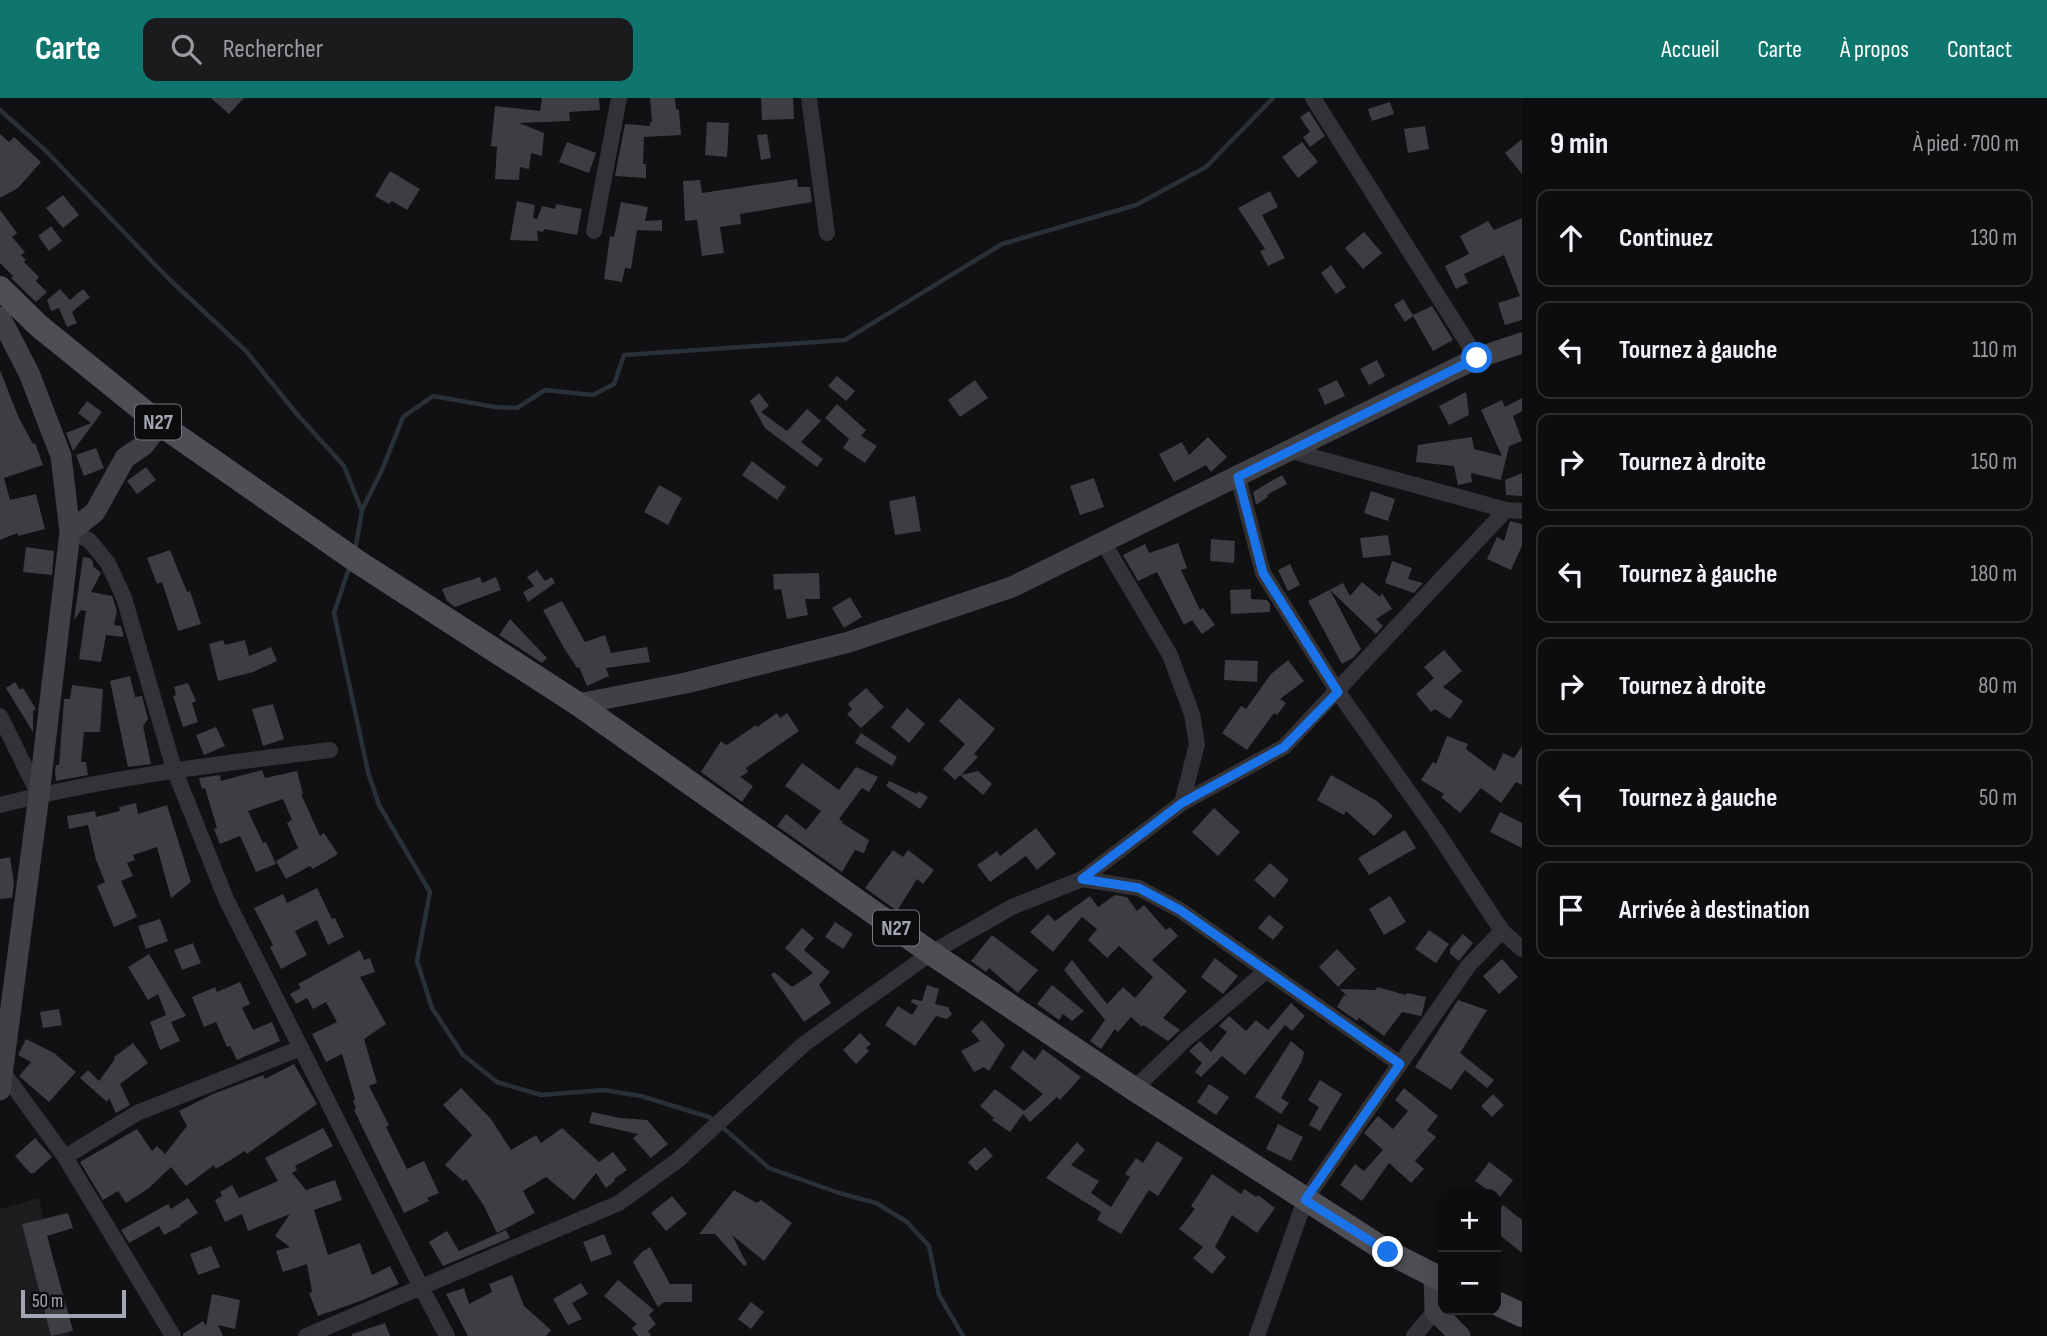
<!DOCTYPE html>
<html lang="fr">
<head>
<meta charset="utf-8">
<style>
  :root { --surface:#0d0c0e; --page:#1b1a1c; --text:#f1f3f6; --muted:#9a9b9e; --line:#2d2c2e; --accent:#0f766e }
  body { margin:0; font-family:"Sofia Sans Condensed",sans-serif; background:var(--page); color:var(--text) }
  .controls { position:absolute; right:21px; bottom:21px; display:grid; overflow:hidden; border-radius:14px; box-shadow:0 7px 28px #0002 }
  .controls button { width:63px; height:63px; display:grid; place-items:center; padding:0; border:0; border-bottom:2px solid var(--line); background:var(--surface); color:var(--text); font:35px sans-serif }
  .scale { position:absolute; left:21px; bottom:18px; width:105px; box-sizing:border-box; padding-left:7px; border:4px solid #a2a6b2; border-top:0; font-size:19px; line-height:24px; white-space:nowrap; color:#a2a6b2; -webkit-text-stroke:5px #0c0c0d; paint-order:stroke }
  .stop { position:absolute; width:21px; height:21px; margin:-16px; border:5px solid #1a73e8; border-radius:50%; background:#fff }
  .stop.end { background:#1a73e8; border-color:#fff; box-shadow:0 2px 7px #0008 }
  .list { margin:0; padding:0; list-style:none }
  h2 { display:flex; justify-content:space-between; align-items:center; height:91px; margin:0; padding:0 28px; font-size:30px }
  h2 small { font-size:23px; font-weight:400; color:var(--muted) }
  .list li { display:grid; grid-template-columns:46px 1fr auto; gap:21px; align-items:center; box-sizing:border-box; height:98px; margin:0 14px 14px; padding:0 14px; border:2px solid var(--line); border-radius:14px }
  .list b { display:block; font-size:26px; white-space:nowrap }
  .list em { font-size:23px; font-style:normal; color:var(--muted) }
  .icon { flex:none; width:38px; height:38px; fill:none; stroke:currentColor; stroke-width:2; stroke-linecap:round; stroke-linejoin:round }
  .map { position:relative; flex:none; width:1522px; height:1238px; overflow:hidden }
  header { display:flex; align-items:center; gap:42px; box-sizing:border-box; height:98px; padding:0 35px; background:var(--accent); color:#fff }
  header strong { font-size:33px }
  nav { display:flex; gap:38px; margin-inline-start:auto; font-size:24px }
  .search { width:490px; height:63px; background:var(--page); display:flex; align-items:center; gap:18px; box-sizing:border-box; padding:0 24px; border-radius:14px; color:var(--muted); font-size:26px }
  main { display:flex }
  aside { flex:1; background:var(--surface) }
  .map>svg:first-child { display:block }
</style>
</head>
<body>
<header>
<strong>Carte</strong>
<div class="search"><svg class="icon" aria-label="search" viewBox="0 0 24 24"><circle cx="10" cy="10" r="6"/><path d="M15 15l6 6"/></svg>Rechercher</div>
<nav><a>Accueil</a><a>Carte</a><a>À propos</a><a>Contact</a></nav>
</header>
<main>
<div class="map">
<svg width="1522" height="1238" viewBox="0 0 1522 1238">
  <rect width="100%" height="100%" fill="#111012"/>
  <!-- built -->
  <path fill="#1d1d1f" d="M39 1100 70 1238H0V1111Z"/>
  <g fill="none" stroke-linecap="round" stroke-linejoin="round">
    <!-- stream -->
    <path stroke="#2a3037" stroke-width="4.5" d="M0 12 45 52 168 180 246 253 296 315 344 368 362 413 355 452
      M362 412 382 372 403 319 433 298 495 309 517 310 545 292 593 297 614 286 624 257 845 242 1002 146 1136 107 1206 69 1273 0
      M350 467 334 515 368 674 379 707 430 794 417 863 432 910 463 957 497 984 541 997 604 992 641 998 709 1019 714 1023
      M721 1028 769 1070 839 1095 876 1105 907 1124 929 1148 939 1197 963 1238"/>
  </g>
  <!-- building -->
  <path fill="#3d3d42" d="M211 0H244L229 16Z
    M542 0H599L600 12 569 14 570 23 519 25 544 35 542 58 531 55 529 71 520 69 519 82 495 81 497 49 491 48 495 8 540 13Z
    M650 0H675L676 11 679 12 681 37 644 39 643 66H646V80L615 78 625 26 650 28V24H652Z
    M761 0H793L794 21 762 22Z
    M1390 4 1394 16 1372 23 1368 11Z
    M1309 13 1325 38 1310 49 1303 39 1310 34 1300 19Z
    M707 24 729 25 727 59 705 57Z
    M1425 28 1429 51 1408 55 1404 31Z
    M0 36 9 44 14 39 41 64 18 90 0 100Z
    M767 36 771 60 761 62 757 37Z
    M1522 41V76L1505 55Z
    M567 44 596 55 589 75 559 64Z
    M1302 44 1318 64 1298 80 1282 59Z
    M390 73 420 91 407 112 392 103 389 106 375 98Z
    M797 81 798 89H810L812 104 740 116 741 126 720 129 724 155 702 158 697 122 685 123 683 83 700 82 702 95Z
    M1270 93 1278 109 1262 117 1285 160 1268 168 1260 153 1265 151 1238 110Z
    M63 97 79 117 63 130 46 110Z
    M517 103 535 107 533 120 537 121 542 108 555 111 556 106 582 111 577 137 544 131 543 134 537 133 538 143 510 142Z
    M621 104 648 109 645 123 662 122V133L637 132 631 171 625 170 622 184 604 181 610 138 614 139Z
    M0 112 17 135 12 139 25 154 21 157 26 162 24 164 39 179 36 183 47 194 36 204 11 180 13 178 0 165Z
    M1522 120V222L1505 227 1498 205 1520 198 1504 157 1464 176 1468 185 1456 191 1445 168 1469 156 1460 138 1488 123 1494 132Z
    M51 128 62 143 49 153 38 138Z
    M1364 134 1382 155 1363 171 1345 150Z
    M1331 167 1346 189 1336 196 1321 175Z
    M60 191 70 202 83 191 90 199 72 214 77 225 67 229 59 210 51 213 47 202Z
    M1403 201 1413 217 1432 208 1453 242 1433 253 1413 218 1405 224 1394 207Z
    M1377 262 1385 278 1369 287 1360 271Z
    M0 272 18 318 33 346 35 345 43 367 4 380 10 402 36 396 45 431 18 438 17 435 0 442Z
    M837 278 855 293 846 303 828 288Z
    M975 282 988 300 960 319 948 302Z
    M1337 282 1345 298 1325 307 1318 291Z
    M1466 294 1469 317 1449 327 1439 308Z
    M759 295 769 308 761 314 787 333 807 311 821 323 801 344 823 361 817 369 765 330 750 303Z
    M1522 300V313L1513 318 1522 343 1509 348 1501 382 1471 375 1472 384 1458 387 1454 368 1416 364 1418 347 1472 339 1474 351 1502 358 1481 312 1502 302 1505 309Z
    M87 303 102 314 73 353 66 335 91 325 78 315Z
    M837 306 866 332 861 338 877 348 865 365 843 350 849 341 825 320Z
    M1208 339 1227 359 1211 374 1206 367 1174 384 1159 356 1182 344 1189 357Z
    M96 350 104 370 84 378 76 357Z
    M752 363 786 389 777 402 742 377Z
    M146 369 156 382 137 396 127 383Z
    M1522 375V398L1506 397 1505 382Z
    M1282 377 1287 386 1267 397 1268 399 1256 407 1253 394Z
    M1094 380 1104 409 1080 417 1070 388Z
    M659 387 682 400 668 427 644 414Z
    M1371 393 1395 401 1388 423 1364 415Z
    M915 398 921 433 895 437 889 403Z
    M1510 423 1522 426V448L1511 472 1487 461 1497 439 1504 443Z
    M1388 437 1391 457 1363 460 1360 440Z
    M1211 441 1235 443 1234 465 1210 463Z
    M1178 445 1187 470 1181 472 1200 512 1203 510 1215 527 1202 536 1192 522 1184 527 1157 474 1138 483 1123 457 1145 446 1149 455Z
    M26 449 54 453 52 477 23 474Z
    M170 452 187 494 190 493 201 526 178 533 162 484 157 486 147 460Z
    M83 459 90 460 93 464V468L101 475 91 494 112 498 117 513 114 527 121 528 123 535V539L106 537 101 564 79 561 86 513 81 512 74 522Z
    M1392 463 1412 470 1408 481 1423 485 1414 495 1385 485Z
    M1290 466 1300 487 1288 493 1278 472Z
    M537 472 545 483 552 479 555 485 528 504 523 494 534 488 527 479Z
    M819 475 820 501H805L808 517 787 521 781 491 774 492 773 476Z
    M480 479 482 485 496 479 501 492 455 509 447 503 442 491Z
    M1362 484 1380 499 1382 495 1392 511 1376 521 1383 528 1376 536 1330 492 1361 551 1354 559 1342 566 1308 503 1343 485 1350 498Z
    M1251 491V501L1267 502 1270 506V514L1231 516 1230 492Z
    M850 499 862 519 844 530 832 510Z
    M562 503 585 544 605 537 611 555 647 549 650 564 606 570 609 578 587 588 579 569 577 570 564 550 543 512Z
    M510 521 547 560 542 565 499 537Z
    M223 542 225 547 245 542 249 558 271 549 277 563 253 574 218 583 209 546Z
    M1444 552 1462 573 1443 589 1463 603 1450 621 1435 611 1431 614 1416 596 1434 580 1424 569Z
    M1225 562 1258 563 1257 584 1224 582Z
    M1288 562 1304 583 1280 601 1286 605 1277 617 1274 615 1247 652 1222 635 1241 608 1246 611 1271 576Z
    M130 578 135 599 142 598 148 621 143 628 151 666 128 669 110 583Z
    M15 584 20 592 23 590 36 611 33 613V634L6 590Z
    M188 585 196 603 192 605 198 624 183 629 173 598 176 597 174 589Z
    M72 587 103 591 100 634H84L81 664H86L88 677 56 683 55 673 56 667H59L64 601H70Z
    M866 590 884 609 861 630 847 616 852 611 848 606Z
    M959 600 995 631 974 656 978 659 961 677 978 673 992 686 983 697 960 677 955 682 943 671 965 646 939 623Z
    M273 606 284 641 263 648 252 611Z
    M907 610 925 626 909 645 891 629Z
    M777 615 780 620 787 615 799 633 746 670 748 674 740 679 753 688 742 704 701 674 721 643 726 647 730 645 756 627 757 629Z
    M216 629 225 648 204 657 196 637Z
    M861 635 897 659 892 668 855 645Z
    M1447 638 1468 646 1466 651 1495 673 1503 655 1514 660 1522 648V687L1516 684 1501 705 1481 690 1460 715 1441 699 1444 696 1421 682 1433 664 1436 666Z
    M802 665 839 692 856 669 878 679 869 694 862 690 839 721 843 724 842 725 869 742 864 755 855 752 842 774 777 728 786 716 806 732 821 713 785 688Z
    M262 672 265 680 297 673 303 696H301L320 738 324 735 338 756 313 771 310 768 286 781 276 763 298 750 287 725 292 722 283 701 248 713 263 745 266 744 276 766 256 774 240 738 220 746 214 731 217 730 205 690 202 691 199 680 220 677 221 683Z
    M1331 677 1377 703 1393 718 1374 738 1346 713 1344 717 1317 702Z
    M889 683 917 696 918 693 928 699 920 711 886 688Z
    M136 705 138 716 167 707 191 784 171 800 157 749 133 757 135 762 127 765 133 778 121 783 137 819 114 829 97 788 105 784 96 762 88 727 69 731 67 718 95 713 96 719 120 713 119 709Z
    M1214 710 1240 734 1218 758 1192 734Z
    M1500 714 1522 725V750L1490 734Z
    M1036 730 1056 756 1037 772 1026 758 990 784 977 767 997 753 1000 758Z
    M1405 732 1416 750 1369 777 1358 760Z
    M893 752 903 759 908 752 934 772 923 786 917 781 897 813 865 790Z
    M10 759 14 786 12 800 0 801V761Z
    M1270 765 1289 782 1274 800 1254 782Z
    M317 790 332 821 335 820 344 839 328 847 317 822 295 833 307 857 281 871 270 849 273 847 254 810 283 796 287 805Z
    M1115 797 1127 799 1137 813 1144 807 1166 832 1170 829 1178 838 1152 862 1187 893 1163 920 1180 932 1168 943 1143 927 1142 929 1131 919 1118 934 1115 931 1101 951 1090 943 1105 922 1064 872 1072 862 1107 906 1123 889 1135 900 1153 879 1119 848 1107 860 1088 842 1097 831 1082 819 1053 854 1030 834 1048 816 1055 823 1090 798 1098 809Z
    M1390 798 1406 824 1384 837 1369 811Z
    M1269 817 1284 829 1273 842 1258 830Z
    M160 821 168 843 146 851 138 828Z
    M835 824 853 836 843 851 825 839Z
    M802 830 814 840 804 852 830 874 819 887 831 905 804 924 771 877 774 874 792 889 813 875 785 850Z
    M1429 832 1449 846 1436 865 1415 851Z
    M1463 836 1473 845 1459 863 1450 856V851Z
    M992 837 1038 872 1018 895 989 870 986 874 971 863Z
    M193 845 201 865 182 872 174 852Z
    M1337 851 1356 871 1338 889 1319 869Z
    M360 852 364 862 370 860 375 874 360 879 386 926 364 941 377 985 369 988 389 1027 386 1029 407 1071 424 1063 439 1095 427 1100 429 1103 404 1115 354 1012 356 1010 353 1003 355 1001 342 956 326 964 312 936 337 924 326 904 313 911 307 900 296 906 290 896 301 890 298 886Z
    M149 856 186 918 171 924 180 943 160 952 150 924 166 917 158 896 148 902 128 869Z
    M1215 860 1238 878 1223 896 1201 879Z
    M1502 861 1518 879 1499 896 1483 878Z
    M240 884 250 906 242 910 253 932 272 924 280 943 237 962 230 948 227 949 216 924 204 929 192 899 215 889 217 894Z
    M927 887 939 891 935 906 948 909 952 916 947 921 936 918 915 948 885 927 898 908 912 917 918 908 911 904 912 901 922 903Z
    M1052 887 1084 913 1072 923 1063 916 1059 922 1037 906Z
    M1377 889 1406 897 1407 895 1426 899 1422 916 1421 918 1402 914 1384 938 1359 920 1357 923 1337 909 1344 897 1347 898 1340 891 1376 892Z
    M1458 902 1487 912 1460 955 1494 982 1487 990 1465 972 1451 992 1415 969Z
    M1291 905 1305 918 1292 933 1285 927 1245 977 1222 958 1201 979 1195 974 1202 965 1189 953 1200 943 1211 954 1227 934 1219 928 1229 918 1246 933 1256 922 1268 932Z
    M59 911 62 927 43 930 40 914Z
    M982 922 1005 947 989 973 984 969 974 974 961 953 980 943 971 933Z
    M860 935 871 946 866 950 869 953 856 966 843 952Z
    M26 941 54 955 76 974 49 1004 19 978 31 964 18 957Z
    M1291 943 1304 954 1302 963 1281 1000 1289 1005 1281 1016 1255 999Z
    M133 945 148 965 120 986 130 1007 116 1015 109 1000 107 1004 80 980 88 972 99 983 115 961 114 959Z
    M1043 951 1081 979 1060 1002 1057 999 1030 1024 1023 1016 1010 1034 992 1022 994 1020 980 1008 995 991 1024 1013 1043 996 1010 970 1023 952 1035 962Z
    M294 966 317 1006 247 1056 245 1053 216 1071 214 1067 186 1088 171 1069 149 1090 126 1105 118 1093 103 1102 80 1064 137 1031 152 1053 157 1048 165 1056 187 1028 179 1013 213 996 263 977 265 981Z
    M1320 982 1342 996 1320 1033 1309 1027 1319 1009 1308 1002Z
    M1209 986 1229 999 1216 1017 1197 1004Z
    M461 990 491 1021 511 1052 536 1037 541 1045 562 1030 599 1064 613 1054 627 1072 614 1081 615 1083 606 1090 596 1075 574 1102 546 1079 523 1093 535 1115 497 1135 484 1108 466 1081 463 1083 445 1067 472 1037 443 1007Z
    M1404 990 1438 1018 1427 1032 1436 1039 1415 1063 1424 1071 1411 1085 1389 1065 1362 1103 1340 1087 1355 1066 1364 1073 1383 1052 1364 1035 1378 1018 1393 1031 1408 1013 1395 1002Z
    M1493 996 1504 1007 1492 1019 1481 1008Z
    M592 1014 620 1020 647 1022 668 1046 651 1060 633 1040 638 1036 589 1025Z
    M1278 1026 1303 1039 1291 1063 1266 1051Z
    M323 1030 333 1048 295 1068 297 1072 292 1075 306 1092 335 1082 342 1102 314 1112 328 1157 360 1145 372 1177 390 1168 399 1186 363 1202 318 1218 309 1195 312 1194 307 1166 283 1174 276 1153 290 1149 275 1138 290 1116 248 1133 242 1116 225 1124 215 1102 222 1098 220 1094 232 1087 239 1100 278 1083 265 1060Z
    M35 1040 52 1059 34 1075H30L15 1058Z
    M1157 1043 1183 1060 1158 1098 1149 1092 1121 1136 1097 1122 1101 1114 1046 1080 1077 1044 1085 1052 1071 1067 1099 1083 1091 1095 1111 1109 1130 1079 1125 1076 1136 1060 1143 1065Z
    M985 1049 993 1058 976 1073 968 1064Z
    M1489 1064 1513 1082 1499 1100 1475 1083Z
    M1212 1076 1241 1096 1244 1091 1256 1099 1258 1097 1275 1110 1257 1135 1232 1117 1215 1149 1226 1159 1212 1176 1193 1160 1203 1149 1179 1131 1195 1111 1191 1108Z
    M734 1092 757 1105 761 1102 792 1125 764 1163 732 1137 747 1166 744 1168 715 1136H699Z
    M672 1098 687 1116 666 1133 651 1115Z
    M188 1100 198 1115 180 1127 181 1128 164 1137 159 1128 129 1145 121 1132 168 1106 171 1111Z
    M1503 1107 1522 1122V1155L1496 1134V1116Z
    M68 1115 73 1130 47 1138 73 1233 51 1238 22 1126Z
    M506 1132 510 1140 443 1168 429 1144 447 1133 459 1153Z
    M604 1136 612 1156 591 1164 583 1144Z
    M211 1148 220 1169 198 1177 190 1156Z
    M650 1149 670 1186H692V1204H664L658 1209 633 1164 642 1154Z
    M512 1177 524 1208 551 1232 546 1238H468L446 1196 464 1190 469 1206 492 1194 489 1186Z
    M618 1182 654 1212 649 1217 656 1226 648 1233 651 1238H638L632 1230 637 1226 604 1198Z
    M581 1185 588 1196 572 1205 582 1221 568 1227 553 1201Z
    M212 1196 240 1202 235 1231 218 1227 223 1238H183V1236L203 1223 206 1228Z
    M751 1204 764 1214 751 1231 738 1221Z
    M385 1225 390 1238H352V1236Z"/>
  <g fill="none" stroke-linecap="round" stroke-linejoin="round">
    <!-- street -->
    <path stroke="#323237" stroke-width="16" d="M809 0 827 135
      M1313 0 1477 260
      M594 133 619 0
      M1291 353 1506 412 1522 413
      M1238 379 1263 475 1338 594 1435 731 1502 833 1522 851
      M70 434 89 442 108 465 124 500 174 671 226 801 421 1189 447 1238
      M1103 444 1170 557 1192 616 1197 646 1182 705
      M0 618 39 697
      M0 707C108 679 219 666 330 652
      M1082 781 1139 790 1180 812 1400 966
      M0 970 65 1059 173 1238
      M1134 991 1185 942 1266 873
      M65 1059 137 1015 301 950
      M306 1238 619 1105 678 1062 804 946 931 855 1012 809 1082 781 1182 705 1284 649 1506 412
      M1257 1238 1305 1102 1469 867 1502 833
      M1414 1238 1435 1213"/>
    <!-- secondary -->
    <path stroke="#404146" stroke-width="21" d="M0 219 29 275 61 358 70 434 39 697 0 992
      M70 434 95 414 125 360 144 347 160 326
      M578 606 686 585 849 544 1012 489 1477 260 1522 245
      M1434 1178 1435 1213 1460 1238"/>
    <!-- primary -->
    <path stroke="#4e4f55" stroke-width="24" d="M0 190 39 228 160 326 358 464 578 606 931 855 1134 991 1388 1154 1443 1182
      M1496 1205 1522 1217"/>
  </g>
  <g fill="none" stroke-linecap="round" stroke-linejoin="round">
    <!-- route -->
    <path stroke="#1a73e8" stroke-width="9" d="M1388 1154 1305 1102 1400 966 1180 812 1139 790 1082 781 1182 705 1284 649 1338 594 1263 475 1238 379 1477 260"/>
  </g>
  <g text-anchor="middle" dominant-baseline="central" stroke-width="5" stroke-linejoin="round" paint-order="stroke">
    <!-- shield labels -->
    <g fill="#0c0c0d" stroke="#757880" stroke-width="2">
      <rect x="135" y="306.5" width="46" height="35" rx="5"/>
      <rect x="873" y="812.5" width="46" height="35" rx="5"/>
    </g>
    <g font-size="21" font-weight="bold" fill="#a2a6b2">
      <text x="158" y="324">N27</text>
      <text x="896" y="830">N27</text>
    </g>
  </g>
</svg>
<div class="controls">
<button>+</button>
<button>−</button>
</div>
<div class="scale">50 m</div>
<div class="stop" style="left:1477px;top:260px"></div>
<div class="stop end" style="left:1388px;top:1154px"></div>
</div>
<aside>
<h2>9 min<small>À pied · 700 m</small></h2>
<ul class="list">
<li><svg class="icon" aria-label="ahead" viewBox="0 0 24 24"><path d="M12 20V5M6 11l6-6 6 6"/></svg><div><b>Continuez</b></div><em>130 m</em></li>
<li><svg class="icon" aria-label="left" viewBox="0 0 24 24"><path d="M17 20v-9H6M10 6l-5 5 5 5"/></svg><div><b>Tournez à gauche</b></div><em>110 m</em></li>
<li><svg class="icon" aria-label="right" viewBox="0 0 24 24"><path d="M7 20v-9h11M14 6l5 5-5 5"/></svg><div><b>Tournez à droite</b></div><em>150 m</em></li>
<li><svg class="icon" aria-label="left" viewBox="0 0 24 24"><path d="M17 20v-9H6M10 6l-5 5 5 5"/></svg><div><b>Tournez à gauche</b></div><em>180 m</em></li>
<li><svg class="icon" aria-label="right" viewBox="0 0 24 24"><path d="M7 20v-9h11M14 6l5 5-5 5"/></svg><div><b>Tournez à droite</b></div><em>80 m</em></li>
<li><svg class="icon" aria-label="left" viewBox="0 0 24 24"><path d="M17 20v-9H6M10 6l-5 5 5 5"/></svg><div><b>Tournez à gauche</b></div><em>50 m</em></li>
<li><svg class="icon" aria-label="arrive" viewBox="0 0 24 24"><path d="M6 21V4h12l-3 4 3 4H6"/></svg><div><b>Arrivée à destination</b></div></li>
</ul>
</aside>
</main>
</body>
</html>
